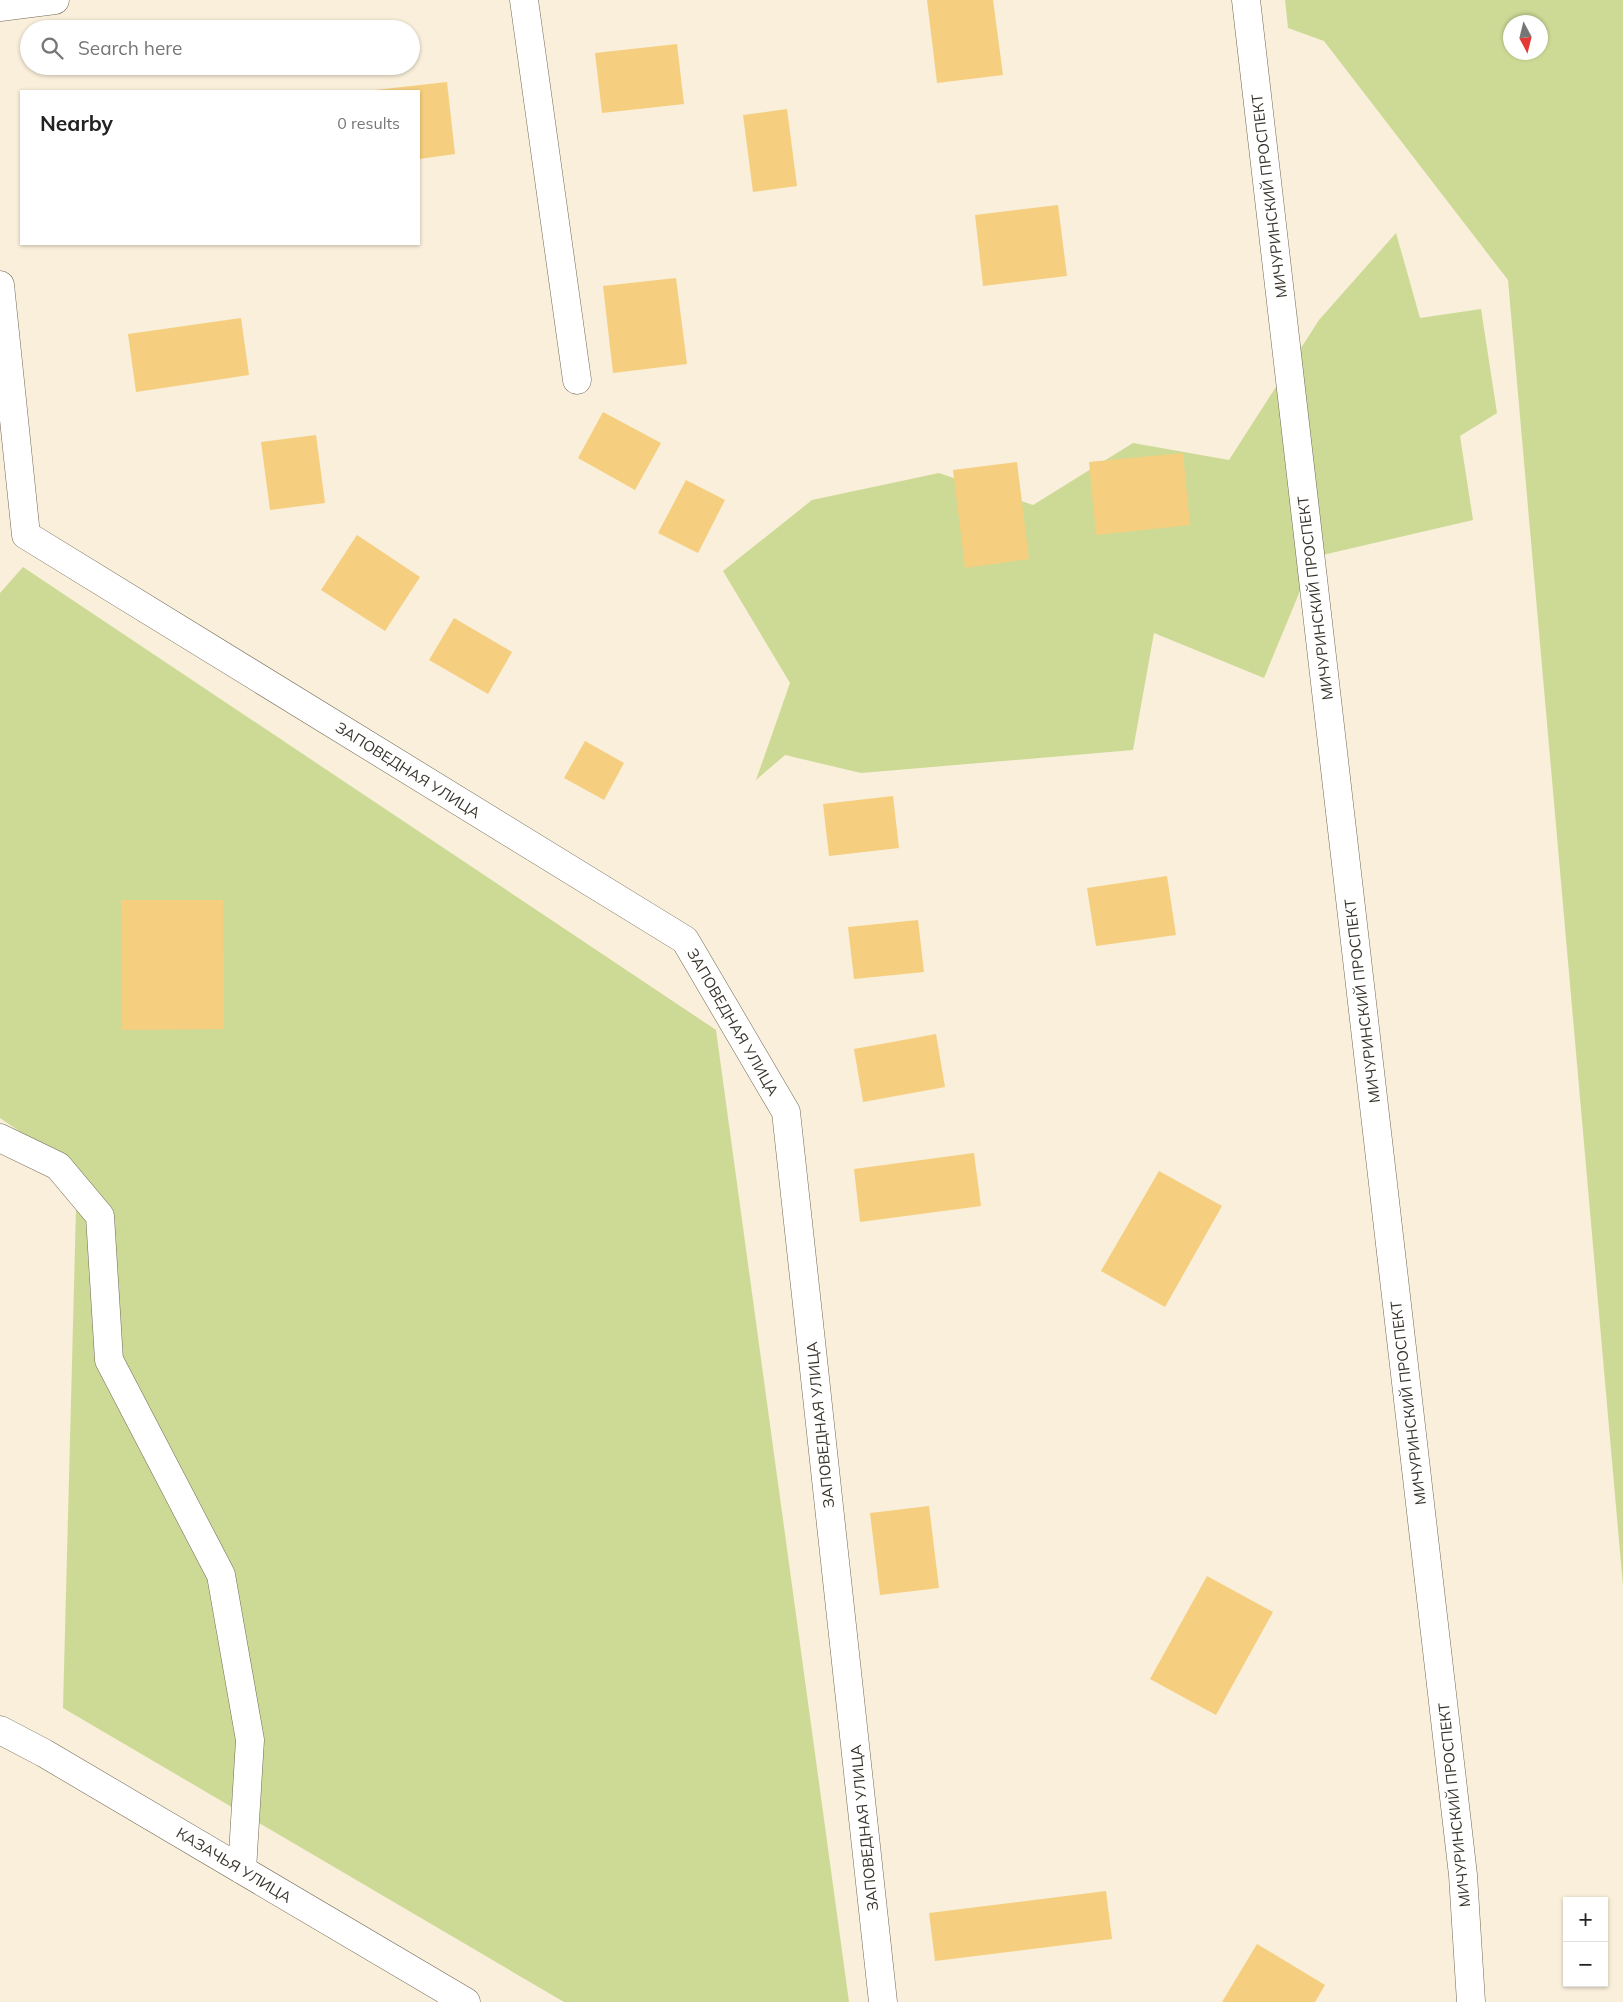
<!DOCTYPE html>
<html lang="en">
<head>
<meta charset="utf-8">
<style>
  :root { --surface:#fff; --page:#f6f6f6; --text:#222; --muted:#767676; --line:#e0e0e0 }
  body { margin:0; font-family:Mulish,sans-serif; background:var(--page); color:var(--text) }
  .controls { position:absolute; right:15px; bottom:15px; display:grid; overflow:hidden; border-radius:0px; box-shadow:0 1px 4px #0004 }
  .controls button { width:45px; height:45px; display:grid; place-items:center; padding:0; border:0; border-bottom:1px solid var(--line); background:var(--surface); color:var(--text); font:25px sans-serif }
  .compass { position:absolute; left:1503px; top:15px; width:45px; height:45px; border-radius:50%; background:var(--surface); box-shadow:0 1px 4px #0004; rotate:173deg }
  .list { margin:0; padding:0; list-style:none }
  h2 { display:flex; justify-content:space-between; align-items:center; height:65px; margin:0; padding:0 20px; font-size:21px }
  h2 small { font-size:16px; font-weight:400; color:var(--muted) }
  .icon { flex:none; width:28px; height:28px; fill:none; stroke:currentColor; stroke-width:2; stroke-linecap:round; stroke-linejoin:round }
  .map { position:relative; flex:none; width:1623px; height:2002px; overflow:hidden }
  .search { position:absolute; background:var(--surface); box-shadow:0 1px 4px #0004; left:20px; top:20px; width:400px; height:55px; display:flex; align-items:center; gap:12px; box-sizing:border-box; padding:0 18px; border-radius:28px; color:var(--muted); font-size:19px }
  .panel { position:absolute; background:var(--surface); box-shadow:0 1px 4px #0004; left:20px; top:90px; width:400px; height:155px; border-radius:0px }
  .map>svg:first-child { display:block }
</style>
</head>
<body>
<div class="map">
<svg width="1623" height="2002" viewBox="0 0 1623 2002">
  <rect width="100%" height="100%" fill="#f9efda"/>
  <!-- green -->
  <path fill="#cdda96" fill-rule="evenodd" d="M1285 0H1623V1586L1508 280 1324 41 1288 28ZM1540 22V52H1510V22Z
    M1396 233 1420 318 1481 309 1497 413 1460 436 1473 520 1314 557 1264 678 1154 633 1133 750 861 773 785 755 756 780 790 683 723 571 812 500 939 473 1033 505 1133 443 1229 460 1319 320Z
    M23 567 716 1030 849 2002H564L63 1708 77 1171 0 1118V593Z"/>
  <!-- building -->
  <path fill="#f5cf7f" d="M927 0H993L1003 75 937 83Z
    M677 44 684 104 602 113 595 53Z
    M447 82 455 154 419 159V91L375 90Z
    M787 109 797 186 753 192 743 115Z
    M1058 205 1067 276 983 286 975 215Z
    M676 278 687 364 613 373 603 286Z
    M241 318 249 375 136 392 128 334Z
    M603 412 661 443 635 490 578 458Z
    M316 435 325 503 270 510 261 442Z
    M1183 453 1190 525 1096 535 1089 462Z
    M1017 462 1029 559 965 568 953 470Z
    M686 480 725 500 698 553 658 533Z
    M357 535 420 577 385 631 321 590Z
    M454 618 512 652 488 694 429 660Z
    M585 741 624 763 604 800 564 778Z
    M893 796 899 848 829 856 823 804Z
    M1167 876 1176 935 1096 946 1087 888Z
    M121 900H223L224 1029 122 1030Z
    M918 920 924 972 854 979 848 927Z
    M936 1034 945 1087 863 1102 854 1049Z
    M974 1153 981 1206 860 1222 854 1169Z
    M1159 1171 1222 1206 1165 1307 1101 1271Z
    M929 1506 939 1588 880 1595 870 1513Z
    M1207 1576 1273 1612 1216 1715 1150 1679Z
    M1106 1891 1112 1939 935 1961 929 1913Z
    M1257 1944 1325 1985 1315 2002H1222Z"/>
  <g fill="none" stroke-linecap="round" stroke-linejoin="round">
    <!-- minor casing -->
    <g stroke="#716856" stroke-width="29">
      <path id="minor" d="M524 0 577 380
        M1246 0 1463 1875 1471 2002
        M0 7 55 0
        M0 285 26 535 685 940 786 1112 883 2002
        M0 1138 58 1166 100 1216 109 1360 221 1575 250 1740 242 1870
        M0 1730 44 1753 466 2002"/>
    </g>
    <!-- minor -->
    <use href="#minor" stroke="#fff" stroke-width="28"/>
  </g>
  <g text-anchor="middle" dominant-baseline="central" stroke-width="5" stroke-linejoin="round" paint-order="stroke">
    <!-- street labels -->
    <g font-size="15" fill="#38342c" stroke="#fff">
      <text transform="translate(1269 196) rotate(-97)">МИЧУРИНСКИЙ ПРОСПЕКТ</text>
      <text transform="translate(1315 598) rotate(-97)">МИЧУРИНСКИЙ ПРОСПЕКТ</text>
      <text transform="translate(408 770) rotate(32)">ЗАПОВЕДНАЯ УЛИЦА</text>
      <text transform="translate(1362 1001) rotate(-97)">МИЧУРИНСКИЙ ПРОСПЕКТ</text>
      <text transform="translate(733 1022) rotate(60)">ЗАПОВЕДНАЯ УЛИЦА</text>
      <text transform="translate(1408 1403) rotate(-97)">МИЧУРИНСКИЙ ПРОСПЕКТ</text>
      <text transform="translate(820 1425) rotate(-96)">ЗАПОВЕДНАЯ УЛИЦА</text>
      <text transform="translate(1454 1805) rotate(-96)">МИЧУРИНСКИЙ ПРОСПЕКТ</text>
      <text transform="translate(864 1828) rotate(-96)">ЗАПОВЕДНАЯ УЛИЦА</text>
      <text transform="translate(234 1865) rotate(31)">КАЗАЧЬЯ УЛИЦА</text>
    </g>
  </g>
</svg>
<div class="controls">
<button>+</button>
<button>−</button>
</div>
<svg class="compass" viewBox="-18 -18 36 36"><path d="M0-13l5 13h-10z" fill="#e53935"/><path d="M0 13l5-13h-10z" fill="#767676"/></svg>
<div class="search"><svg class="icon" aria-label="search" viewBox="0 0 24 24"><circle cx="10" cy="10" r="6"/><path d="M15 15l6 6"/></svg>Search here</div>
<section class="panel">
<h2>Nearby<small>0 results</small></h2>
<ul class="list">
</ul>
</section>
</div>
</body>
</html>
